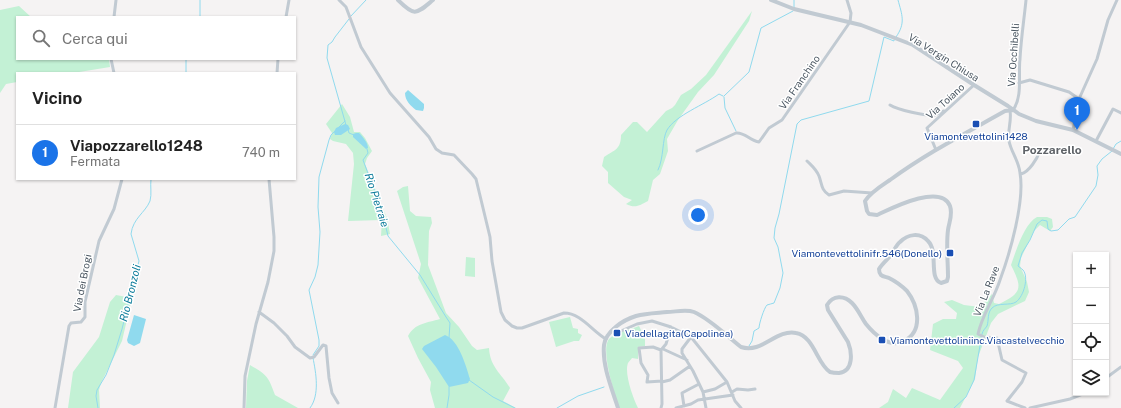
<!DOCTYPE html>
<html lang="it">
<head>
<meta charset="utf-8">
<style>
  :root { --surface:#fff; --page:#f2f2f2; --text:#222; --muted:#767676; --line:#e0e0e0; --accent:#1a73e8 }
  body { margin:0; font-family:"Public Sans",sans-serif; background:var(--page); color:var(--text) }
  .controls { position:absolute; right:12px; bottom:12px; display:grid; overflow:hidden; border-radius:0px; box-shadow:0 1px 3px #0004 }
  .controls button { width:36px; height:36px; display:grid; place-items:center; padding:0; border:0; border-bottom:1px solid var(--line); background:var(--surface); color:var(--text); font:20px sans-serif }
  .you { position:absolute; left:698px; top:215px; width:14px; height:14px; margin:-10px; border:3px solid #fff; border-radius:50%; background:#1a73e8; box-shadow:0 0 0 6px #1a73e833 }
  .badge { display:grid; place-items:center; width:26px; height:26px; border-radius:50%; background:var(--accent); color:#fff; font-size:13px; font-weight:700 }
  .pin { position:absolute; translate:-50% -33px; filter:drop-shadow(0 1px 2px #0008) }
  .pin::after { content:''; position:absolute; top:21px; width:14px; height:12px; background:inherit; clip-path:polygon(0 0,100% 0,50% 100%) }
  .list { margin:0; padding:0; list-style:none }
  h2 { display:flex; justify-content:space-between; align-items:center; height:52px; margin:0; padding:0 16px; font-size:17px }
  h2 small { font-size:13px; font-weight:400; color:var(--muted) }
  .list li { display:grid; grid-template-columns:26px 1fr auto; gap:12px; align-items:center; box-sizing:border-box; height:56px; padding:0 16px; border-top:1px solid var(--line) }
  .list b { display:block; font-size:15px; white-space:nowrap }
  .list p { margin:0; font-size:13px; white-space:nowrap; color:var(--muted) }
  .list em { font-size:13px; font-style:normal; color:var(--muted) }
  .icon { flex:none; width:22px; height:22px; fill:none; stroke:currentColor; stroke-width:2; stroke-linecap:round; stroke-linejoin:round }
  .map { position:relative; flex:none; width:1121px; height:408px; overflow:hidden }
  .search { position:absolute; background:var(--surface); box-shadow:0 1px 3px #0004; left:16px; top:16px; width:280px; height:44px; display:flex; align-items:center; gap:10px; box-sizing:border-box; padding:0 14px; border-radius:0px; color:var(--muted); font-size:15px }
  .panel { position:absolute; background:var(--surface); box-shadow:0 1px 3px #0004; left:16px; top:72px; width:280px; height:108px; border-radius:0px }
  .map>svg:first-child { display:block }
</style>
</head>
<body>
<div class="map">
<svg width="1121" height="408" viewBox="0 0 1121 408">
  <rect width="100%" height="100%" fill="#f5f3f3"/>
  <!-- green -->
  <path fill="#c3f1d5" d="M19 6 31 17H17V59H109L110 67 73 73H17V82L6 84 0 93V10Z
    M752 11 749 21 714 75 698 92 678 120 667 139 668 151 660 174 653 180 648 201C640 205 636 209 626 204L632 200 624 197 608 183V172L602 166 604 157C615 150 621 149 621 135L633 122H637L647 132 666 111 672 108 675 105 681 95 691 89 706 75Z
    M342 104 350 117 354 132H360L365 138 372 151 367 158 365 164 387 218 390 234 381 236 382 220 348 221 354 164 353 153 346 144 333 141 330 139 332 133 326 124Z
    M408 186 410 211 416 216 431 217 432 223 429 231 428 265 446 313 459 327 472 346 477 350 489 348C490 367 501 373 510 388L503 401 516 408H435L430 390 431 382 418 358 408 336C415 323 427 323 440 319L418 278 421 264 397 191 403 187Z
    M1037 217H1047L1052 219 1053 227 1050 231 1040 225 1034 231 1021 258 1020 266 1027 282 1029 292 1025 301 998 314 991 323 978 357 975 379 961 406 960 408H879L888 402 893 389 906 398 912 388 940 400 963 368 958 361 930 350 933 324 943 319H956L957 313 944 302 952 300 964 305 980 307 992 294 994 303 999 304C1023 293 1022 287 1011 265 1016 251 1024 224 1037 217Z
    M466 257 475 258V277L465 276Z
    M116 295 132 298 122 341 101 383 99 390 100 408H68L73 372 99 337 110 302Z
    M570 317 573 328 578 329V333L582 335 579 341H574L556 347 549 322Z
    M639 326 645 338V346L638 347V359L632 358C631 360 629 361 628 363 624 373 633 398 638 408H619C615 395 599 347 610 338 615 333 631 329 639 326Z
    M250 365C267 375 268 376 275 395L298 408H246L247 381Z"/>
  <!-- water -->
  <path fill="#90daee" d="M408 90 424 104V108L423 111 416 110C411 106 405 101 405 93Z
    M345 124 348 125 350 129 341 135H335L334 132 336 128Z
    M356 133H359C363 137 368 143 368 148L366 149 353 137V134Z
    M134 315 146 319 140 343 134 346 128 343 127 340Z
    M445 335C459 340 466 366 470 379L468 383 449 387 436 367 422 349 424 346Z"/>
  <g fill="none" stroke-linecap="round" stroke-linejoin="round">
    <!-- stream -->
    <path stroke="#90daee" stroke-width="1" d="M200 0V17
      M794 0V8
      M351 16 366 0
      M896 37C906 23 902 15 898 0
      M186 73V59
      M724 96 749 72 761 28 793 11
      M724 97 725 108 736 131
      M346 125 327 58 328 45 332 42 335 37 349 19
      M339 127 345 121
      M348 129 349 133 354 135
      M367 149 368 153 363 160 382 211 388 236 420 275 446 317 450 323 449 338
      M1113 149 1116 144 1121 141
      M658 170C664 158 662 139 667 130 676 115 704 105 719 94L723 96
      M749 346 752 341 754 331 759 328C759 324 764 308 767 305 769 304 772 304 774 303L780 288 783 273 778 247 774 238 775 228 779 214 797 124 801 120 869 101 884 37 894 41V40
      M313 355 319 346V340L309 290 315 277 318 265 320 232 318 207 319 177 329 140 331 135 335 131
      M469 380 493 397 515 408
      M98 408 96 396 97 390 106 375 114 355 122 329 139 261 131 234C133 218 145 213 150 201 152 194 150 186 151 179
      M310 408C320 395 316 373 313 358
      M447 408 449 395V387
      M557 408 578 396 604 387
      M954 408 966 397 974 380 982 334C983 330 985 329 987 326 989 320 987 313 992 308 998 302 1010 306 1016 302 1024 296 1029 277 1023 270 1021 268 1019 267 1018 266L1022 253 1030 240 1037 224 1042 220 1047 221 1048 229 1051 231 1058 230 1069 219 1075 217 1096 186 1098 175 1097 166 1102 159 1112 151"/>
    <!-- minor -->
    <path stroke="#c1cad2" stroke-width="3" d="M339 0 346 7 361 47 390 93 429 137 436 149 442 153 454 155 472 174 476 179 490 237 492 261 501 312 505 320 512 326 517 328H522L564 313C581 313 592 331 606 339
      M114 17 116 0
      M286 17 289 0
      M111 59 114 73
      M277 73 278 59
      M1019 83 1030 80 1069 92 1079 99
      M890 105C898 110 925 116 935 115 938 114 941 112 944 111
      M1013 110C1023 96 1018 75 1020 59 1021 39 1024 20 1026 0
      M1010 111C1012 121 1007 131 1009 141 1011 152 1019 161 1020 173 1025 201 1010 253 1000 280 994 299 982 315 978 334L984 337 997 338 1002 360 1026 373 1022 382 1007 401 1025 408
      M1073 130 1079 99 1097 59 1108 20 1117 0
      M1096 141 1113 109 1121 113
      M936 150 927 128 974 85
      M697 151 736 133C745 132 750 141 759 142L769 128 782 120 850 22 851 13 847 0
      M807 161C812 166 816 169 819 176 822 184 821 190 829 195L844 191 872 193
      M1021 174C1029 172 1037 159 1040 151L1043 150 1053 153
      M259 312 274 323 287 336 295 347 310 358 314 357 323 345 326 346 329 378 332 393 338 403
      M613 329 621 331 637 324 652 321 671 327 691 337 727 382 735 401 741 408
      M691 337 682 349V353L693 371 703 392 706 408
      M663 349 687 360
      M661 350 653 347 639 348 641 363 648 375 647 382 662 381
      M1106 378 1121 367
      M662 382 670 380 690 366
      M703 392 715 389 727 382
      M732 392 737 389 748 390 755 389
      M684 406 682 393 699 384
      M55 408 69 326 71 323 81 322 85 317V302L99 241 114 209 122 179
      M244 408 245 376 256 324 268 282 274 251V237L269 179
      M661 408 662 404 661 350 666 344 671 327
      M676 408 691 404 698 400 733 395
      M1030 408 1070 399 1085 393"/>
    <!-- tertiary -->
    <path stroke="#c1cad2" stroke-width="4" d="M398 0C415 17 416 14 433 0
      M771 0 794 9 861 25 913 45 974 85 1008 106 1019 114 1036 121 1073 130 1121 154
      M618 408C612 389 602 366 604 345 606 331 623 320 636 316 646 313 657 313 667 312 675 312 686 309 694 312 710 319 727 336 741 347 762 354 776 329 796 333 814 336 817 364 830 372 833 373 836 373 839 373 854 371 852 352 848 342L828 310 827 305C833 295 844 295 852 303 858 309 861 317 866 324 874 334 890 349 904 341 924 331 918 305 907 291 902 286 895 281 889 278 887 277 883 277 881 275 879 273 879 272 879 269 882 264 887 260 891 255 894 251 896 245 900 242 908 234 920 232 928 241 939 252 928 278 941 283L947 281 948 277C948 262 946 245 948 230 949 222 953 215 950 206 941 183 892 208 877 215L869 214 867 211 865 201C871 192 881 186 890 180 927 153 966 133 1005 111L1013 110"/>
  </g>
  <!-- markers -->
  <g fill="#1a4fb4" stroke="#fff" stroke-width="1.5">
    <rect x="972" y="120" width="8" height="8" rx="2"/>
    <rect x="946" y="249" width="8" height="8" rx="2"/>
    <rect x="613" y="329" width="8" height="8" rx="2"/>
    <rect x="878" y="336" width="8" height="8" rx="2"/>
  </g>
  <g text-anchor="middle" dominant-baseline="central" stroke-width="3" stroke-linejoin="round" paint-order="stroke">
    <!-- street labels -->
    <g font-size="10" fill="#4a5661" stroke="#fff">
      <text transform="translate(1013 55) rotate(-86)">Via Occhibelli</text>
      <text transform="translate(944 57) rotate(32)">Via Vergin Chiusa</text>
      <text transform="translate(799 82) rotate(-55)">Via Franchino</text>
      <text transform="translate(945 101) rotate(-42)">Via Toiano</text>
      <text transform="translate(82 283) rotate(-79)">Via dei Brogi</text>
      <text transform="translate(986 291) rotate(-68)">Via La Rave</text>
    </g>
    <!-- transit labels -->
    <g font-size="10" fill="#164399" stroke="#fff" text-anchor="start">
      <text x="976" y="136" text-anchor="middle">Viamontevettolini1428</text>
      <text x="942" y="253" text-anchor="end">Viamontevettolinifr.546(Donello)</text>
      <text x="625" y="333">Viadellagita(Capolinea)</text>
      <text x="890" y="340">Viamontevettoliniinc.Viacastelvecchio</text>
    </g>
    <!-- water labels -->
    <g font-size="11" font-style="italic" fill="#0c7c9b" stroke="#fff">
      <text transform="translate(377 200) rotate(72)">Rio Pietraie</text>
      <text transform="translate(130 293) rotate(-76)">Rio Bronzoli</text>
    </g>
    <!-- quarter labels -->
    <g font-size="12" font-weight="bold" fill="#5f6368" stroke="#fff">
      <text x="1052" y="150">Pozzarello</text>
    </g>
  </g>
</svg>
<div class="controls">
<button>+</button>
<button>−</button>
<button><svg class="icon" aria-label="locate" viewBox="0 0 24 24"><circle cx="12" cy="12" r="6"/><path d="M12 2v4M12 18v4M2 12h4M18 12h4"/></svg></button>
<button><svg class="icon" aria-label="layers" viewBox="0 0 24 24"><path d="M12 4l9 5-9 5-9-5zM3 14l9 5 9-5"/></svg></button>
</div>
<div class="you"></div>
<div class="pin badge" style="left:1077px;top:130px">1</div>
<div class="search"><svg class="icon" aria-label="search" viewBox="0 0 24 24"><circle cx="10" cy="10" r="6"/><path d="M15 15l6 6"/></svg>Cerca qui</div>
<section class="panel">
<h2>Vicino<small></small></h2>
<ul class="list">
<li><span class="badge">1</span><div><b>Viapozzarello1248</b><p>Fermata</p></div><em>740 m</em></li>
</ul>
</section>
</div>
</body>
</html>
